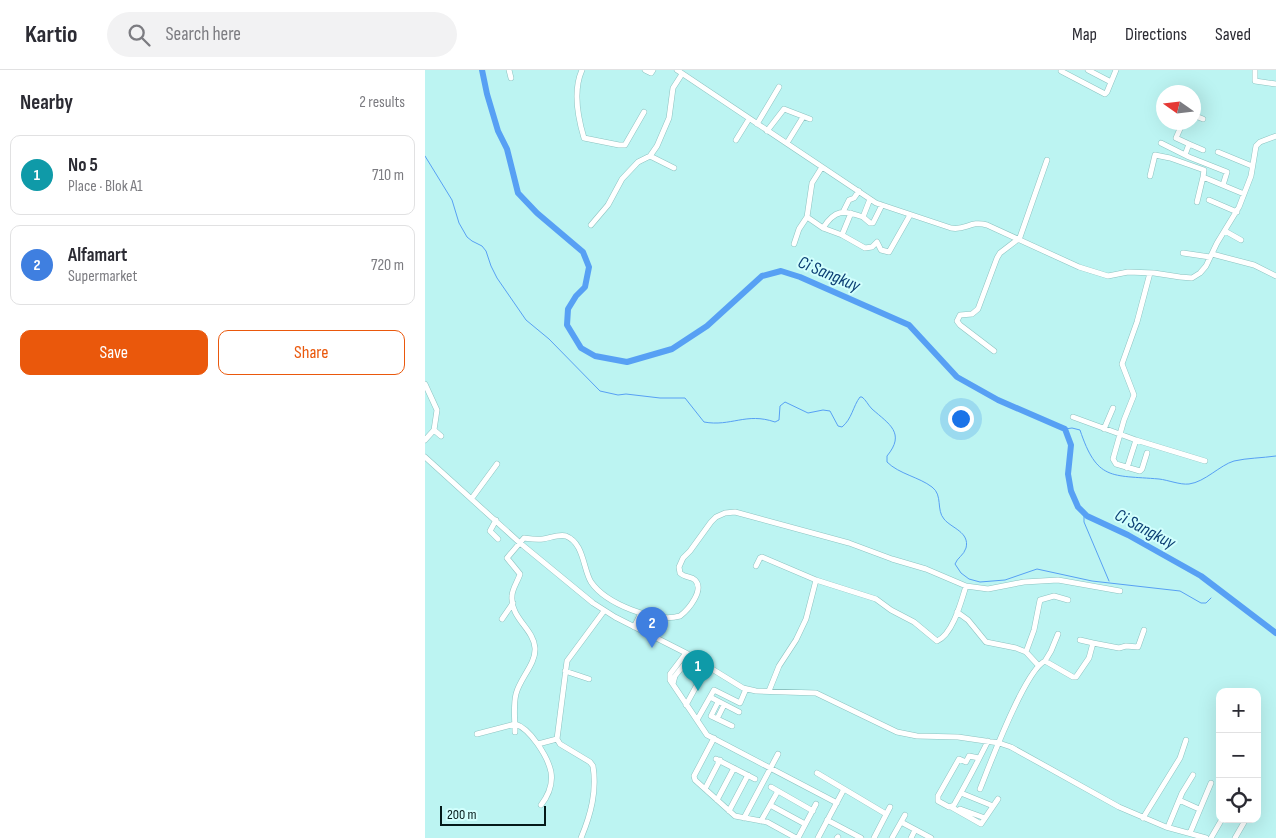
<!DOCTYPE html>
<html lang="en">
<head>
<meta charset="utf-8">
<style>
  :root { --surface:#fff; --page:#f2f2f3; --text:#2b2b33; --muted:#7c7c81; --line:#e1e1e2; --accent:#ea580c }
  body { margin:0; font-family:"Sofia Sans Condensed",sans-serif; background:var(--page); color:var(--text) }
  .controls { position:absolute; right:15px; bottom:15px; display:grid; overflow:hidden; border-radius:10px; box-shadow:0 5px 20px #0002 }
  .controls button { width:45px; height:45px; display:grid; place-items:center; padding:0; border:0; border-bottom:1px solid var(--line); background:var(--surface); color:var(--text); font:25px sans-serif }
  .compass { position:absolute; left:731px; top:15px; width:45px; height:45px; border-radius:50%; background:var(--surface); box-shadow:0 5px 20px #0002; rotate:284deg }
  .scale { position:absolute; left:15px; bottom:12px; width:106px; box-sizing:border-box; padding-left:5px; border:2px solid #041919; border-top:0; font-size:14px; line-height:18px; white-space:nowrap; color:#041919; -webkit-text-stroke:4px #d2fffd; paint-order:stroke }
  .you { position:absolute; left:535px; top:348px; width:18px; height:18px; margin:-12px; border:4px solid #fff; border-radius:50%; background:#1a73e8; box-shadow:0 0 0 8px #1a73e833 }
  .badge { display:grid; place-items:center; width:32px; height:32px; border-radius:50%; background:var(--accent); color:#fff; font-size:16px; font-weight:700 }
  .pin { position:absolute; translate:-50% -41px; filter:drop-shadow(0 1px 2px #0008) }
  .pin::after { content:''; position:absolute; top:26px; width:18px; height:15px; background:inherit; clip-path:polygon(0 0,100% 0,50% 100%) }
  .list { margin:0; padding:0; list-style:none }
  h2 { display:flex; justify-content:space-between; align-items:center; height:65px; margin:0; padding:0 20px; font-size:21px }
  h2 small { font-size:16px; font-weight:400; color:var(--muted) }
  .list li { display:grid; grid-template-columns:32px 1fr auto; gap:15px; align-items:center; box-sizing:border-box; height:80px; margin:0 10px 10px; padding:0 10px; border:1px solid var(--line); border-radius:10px }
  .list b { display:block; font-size:19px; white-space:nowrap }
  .list p { margin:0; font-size:16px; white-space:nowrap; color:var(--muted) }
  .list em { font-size:16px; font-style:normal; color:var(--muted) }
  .actions { display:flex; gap:10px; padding:15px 20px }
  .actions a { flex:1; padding:11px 0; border:1px solid var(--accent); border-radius:10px; text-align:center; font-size:18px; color:var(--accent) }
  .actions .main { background:var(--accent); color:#fff }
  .icon { flex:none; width:28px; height:28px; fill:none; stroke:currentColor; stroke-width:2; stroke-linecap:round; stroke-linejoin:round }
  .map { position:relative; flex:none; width:851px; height:768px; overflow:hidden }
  header { display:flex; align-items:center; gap:30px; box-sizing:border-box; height:70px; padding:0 25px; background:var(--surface); border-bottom:1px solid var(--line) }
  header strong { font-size:24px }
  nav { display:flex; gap:28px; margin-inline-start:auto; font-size:18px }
  .search { width:350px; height:45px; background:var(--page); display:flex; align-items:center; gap:12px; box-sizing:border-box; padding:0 18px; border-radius:28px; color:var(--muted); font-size:19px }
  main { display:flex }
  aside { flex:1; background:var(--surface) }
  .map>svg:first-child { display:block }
</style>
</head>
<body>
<header>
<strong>Kartio</strong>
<div class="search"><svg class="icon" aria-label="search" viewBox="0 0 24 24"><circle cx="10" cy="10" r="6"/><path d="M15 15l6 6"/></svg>Search here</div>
<nav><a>Map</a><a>Directions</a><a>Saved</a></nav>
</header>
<main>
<aside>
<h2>Nearby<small>2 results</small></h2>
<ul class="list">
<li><span class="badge" style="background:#0f9aa8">1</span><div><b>No 5</b><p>Place · Blok A1</p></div><em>710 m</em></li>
<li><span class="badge" style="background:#3f7fe0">2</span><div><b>Alfamart</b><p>Supermarket</p></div><em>720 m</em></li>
</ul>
<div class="actions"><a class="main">Save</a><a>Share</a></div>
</aside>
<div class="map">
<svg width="851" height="768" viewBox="0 0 851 768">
  <rect width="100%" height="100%" fill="#bcf4f2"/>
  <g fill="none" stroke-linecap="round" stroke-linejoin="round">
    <!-- stream -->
    <path stroke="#57a0f4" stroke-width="1" d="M0 86 27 130 34 153 42 167 47 171 57 176 61 181 66 196 72 208 101 250 124 269 175 321 193 325 201 324 235 328H260L279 352C306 357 321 342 350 352L354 350 355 336 360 332 383 343 398 340 405 341 413 356 417 357C427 349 428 336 435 327H437C441 330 443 335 447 339 464 354 481 363 462 386V392C474 404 494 407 507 417 518 425 511 440 519 449 526 458 545 462 541 478 539 485 532 488 530 494L536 503 544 509 555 512 580 510 612 499 667 511 755 521 776 533H781L786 528
      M640 359 647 358 655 360C672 411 686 405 734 409 743 410 755 415 764 414 780 412 795 395 809 391 822 388 837 388 851 386
      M659 443V452L684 511"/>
    <!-- river -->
    <path stroke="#57a0f4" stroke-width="6" d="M57 0 62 24 73 61 82 79 93 123 112 143 158 182 164 197 160 217 151 226 143 239 142 255 156 278 170 286 202 292 247 279 282 256 337 206 356 201 375 207 484 255 532 307 573 330 640 359 646 375 643 404 646 421 653 437 662 446 703 465 776 506 851 563"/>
    <!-- minor casing -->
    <g stroke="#8dc3c1" stroke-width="6">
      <path id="minor" d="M84 0 86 8
        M157 0C148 20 153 48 159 68L194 75H200L219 42
        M220 0 226 3 228 0
        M252 0 451 133 526 158C541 161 545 150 562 155L654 197 683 206 703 202 729 203 755 207 767 208 775 203 781 196 792 173 814 137 826 106 831 76 835 72 851 66
        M663 0 686 12
        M830 0V11L851 14
        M636 1 680 24 682 22 691 0
        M768 45 778 49
        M758 52 751 68 764 74 760 85
        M332 54 354 17
        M342 61 359 39 385 49
        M311 70 324 49
        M362 73 378 47
        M736 73 764 87 802 102 798 115
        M764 74 778 80
        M793 82 827 96
        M225 86 249 98
        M725 106 730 85 745 88 779 100 778 107 819 124
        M784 130 812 142
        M772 132 778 107
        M418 142 424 130 429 128 434 121
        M382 147 398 158C410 139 419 140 438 147L445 129
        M438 147 445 153H448L457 135
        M166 155 183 135 197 109 213 92 225 86 232 76 244 48 248 18 257 4
        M398 158 417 165 440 178 447 177 452 172 456 180 464 182 485 145
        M800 161 816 170
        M417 165 426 143
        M594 170 622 90
        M369 174 374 159 382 147 387 113 397 97
        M758 183 785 187
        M787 184 829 195 851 206
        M569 281 535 255 532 251 535 245 547 244 553 239 572 188 575 183 592 170
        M0 314 12 340 9 360
        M648 347 711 370 702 398
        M679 359 688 338
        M0 370 9 360 16 366
        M711 370 780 391
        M722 383 717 399 715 401 691 394 688 389 699 350 709 325 697 294 712 252 725 203
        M0 387 95 473 168 533 190 547 261 583 318 618 331 621 391 623 472 662 492 666 533 667 574 673 586 677 694 737 741 757 781 768
        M47 428 72 394
        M71 450 65 461 73 469
        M331 496 335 488 337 487 391 510
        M532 542 543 550 561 572 591 578 601 582
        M77 549 88 533
        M209 557 216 543
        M668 573 694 578 701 576 713 577 719 560
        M261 583 245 604V610L282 665 412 733
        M620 591 626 581 633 564
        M613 595 601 582 609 560 615 530 629 526 643 530
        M140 601 164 609
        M248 614 250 606 266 586
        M344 621 354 596 371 570 381 549 391 510 451 529 466 540 489 552 512 571C528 564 536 532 541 516
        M285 627 314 642
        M293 632 286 646 307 656
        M261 635 273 613
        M292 649 299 635
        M272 650 289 620 315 633 321 619
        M90 662C90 650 88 636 91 624 95 608 111 594 110 578 109 559 85 548 87 526 87 519 93 511 95 504L82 488 99 468C106 469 112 470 118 469 125 468 134 464 141 466 159 473 158 499 166 512 181 534 230 553 255 546 263 540 280 520 270 510 266 506 260 508 255 503L254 497 258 488 265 481 286 452 291 447 300 443 310 442 424 473 467 489 501 499 541 516 563 519 599 512 633 510 695 521
        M52 664 90 654C105 658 123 687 126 702 128 714 123 726 116 735
        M289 668 269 706 270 710 310 746 342 752 371 768
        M113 674 132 669
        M554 688 544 686 541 692 534 689 513 726V731L524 737 529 735C541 714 552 693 563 671
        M291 689 330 709
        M392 703 419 719 393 768
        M346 717 388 741
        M280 719 295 690
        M419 719 461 744
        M555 719C565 694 600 600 620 591L648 607H651L664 588 668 573 655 570
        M536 723 568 736
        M292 730 309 698
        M754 730 774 739
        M345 735 380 754
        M526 737 556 754 573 729
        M535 739 560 748
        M304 741 323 705
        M319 748 353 684
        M718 748 755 688 761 670
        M402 750 436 768
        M336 751 353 721
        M476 752 506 768
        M743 757 757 723 768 705
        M765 763 786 713
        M156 768C166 744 172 721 168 696L165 692 135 674 132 669 142 591 179 541
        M373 768 391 734
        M412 768 413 767
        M449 768 465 737
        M467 768 480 745
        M486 768 490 760
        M786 768 797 749
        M810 768 821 749"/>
    </g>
    <!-- minor -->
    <use href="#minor" stroke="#fff" stroke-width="5"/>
  </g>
  <g text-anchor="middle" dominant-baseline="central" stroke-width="4" stroke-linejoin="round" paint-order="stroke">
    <!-- water labels -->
    <g font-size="18" font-style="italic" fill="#0b3f74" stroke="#d2fffd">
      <text transform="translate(404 204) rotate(23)">Ci Sangkuy</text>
      <text transform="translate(720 459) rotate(28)">Ci Sangkuy</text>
    </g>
  </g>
</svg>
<div class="controls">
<button>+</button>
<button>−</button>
<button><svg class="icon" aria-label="locate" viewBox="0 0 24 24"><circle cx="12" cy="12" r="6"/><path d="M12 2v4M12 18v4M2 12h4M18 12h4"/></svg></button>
</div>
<svg class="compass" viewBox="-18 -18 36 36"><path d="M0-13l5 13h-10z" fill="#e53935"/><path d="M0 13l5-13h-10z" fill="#7c7c81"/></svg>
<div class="scale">200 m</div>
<div class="you"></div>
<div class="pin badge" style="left:273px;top:621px;background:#0f9aa8">1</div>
<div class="pin badge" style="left:227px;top:578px;background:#3f7fe0">2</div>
</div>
</main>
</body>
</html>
